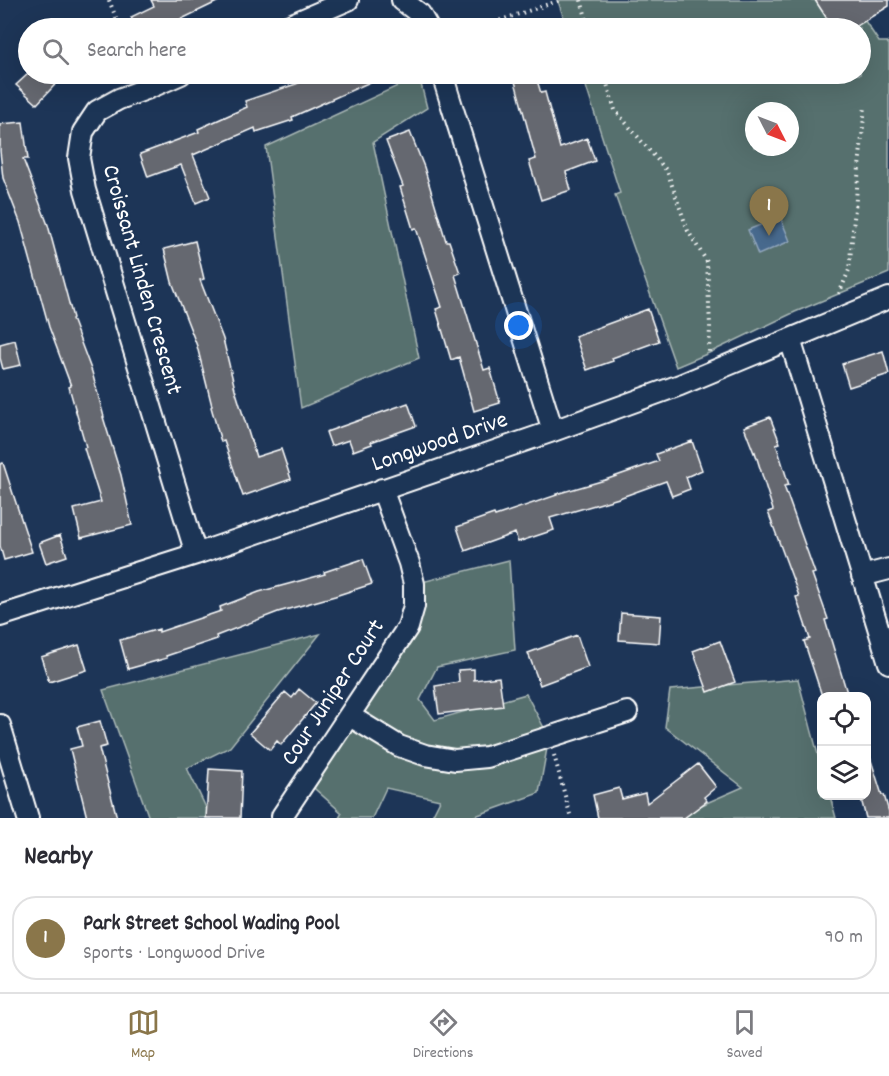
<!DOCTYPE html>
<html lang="en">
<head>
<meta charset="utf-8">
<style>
  :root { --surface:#fff; --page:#f2f2f3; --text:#2b2b33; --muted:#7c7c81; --line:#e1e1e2; --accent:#8a764a }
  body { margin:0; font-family:Dekko,sans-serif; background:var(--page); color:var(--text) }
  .controls { position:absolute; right:18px; bottom:18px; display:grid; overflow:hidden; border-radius:12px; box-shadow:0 6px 24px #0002 }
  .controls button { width:54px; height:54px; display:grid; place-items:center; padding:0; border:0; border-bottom:2px solid var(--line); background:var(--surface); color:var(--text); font:30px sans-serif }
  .compass { position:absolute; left:745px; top:102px; width:54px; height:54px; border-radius:50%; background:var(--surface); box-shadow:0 6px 24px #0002; rotate:132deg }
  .you { position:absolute; left:519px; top:326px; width:21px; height:21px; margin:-15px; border:4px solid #fff; border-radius:50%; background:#1a73e8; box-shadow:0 0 0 9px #1a73e833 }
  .badge { display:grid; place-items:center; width:39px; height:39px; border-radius:50%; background:var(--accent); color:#fff; font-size:20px; font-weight:700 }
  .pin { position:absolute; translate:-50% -50px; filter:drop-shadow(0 2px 3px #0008) }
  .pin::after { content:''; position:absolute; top:32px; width:21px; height:18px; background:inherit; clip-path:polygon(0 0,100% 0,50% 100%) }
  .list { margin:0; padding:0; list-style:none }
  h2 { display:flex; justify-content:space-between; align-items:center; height:78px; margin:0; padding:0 24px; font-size:26px }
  h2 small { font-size:20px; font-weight:400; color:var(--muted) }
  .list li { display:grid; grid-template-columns:39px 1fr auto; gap:18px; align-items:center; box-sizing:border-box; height:84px; margin:0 12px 12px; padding:0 12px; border:2px solid var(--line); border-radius:24px }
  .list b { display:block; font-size:22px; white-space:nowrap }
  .list p { margin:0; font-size:20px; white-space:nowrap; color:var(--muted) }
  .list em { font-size:20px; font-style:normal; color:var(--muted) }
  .icon { flex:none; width:33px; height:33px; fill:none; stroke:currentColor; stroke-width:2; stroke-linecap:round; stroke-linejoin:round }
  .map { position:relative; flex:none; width:889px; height:818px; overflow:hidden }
  .search { position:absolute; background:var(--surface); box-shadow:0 6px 24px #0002; left:18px; right:18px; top:18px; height:66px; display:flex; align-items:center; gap:15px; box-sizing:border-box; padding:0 21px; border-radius:33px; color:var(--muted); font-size:22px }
  .sheet { height:174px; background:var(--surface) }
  nav { display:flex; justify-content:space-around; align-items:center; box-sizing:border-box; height:84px; border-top:2px solid var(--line); background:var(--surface); font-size:16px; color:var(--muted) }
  nav a { display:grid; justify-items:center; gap:3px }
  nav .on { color:var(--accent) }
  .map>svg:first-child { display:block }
</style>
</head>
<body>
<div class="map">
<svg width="889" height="818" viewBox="0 0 889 818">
  <rect width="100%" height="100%" fill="#1d3557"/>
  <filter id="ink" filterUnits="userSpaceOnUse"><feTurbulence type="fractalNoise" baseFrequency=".0167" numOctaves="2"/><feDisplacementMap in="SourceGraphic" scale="12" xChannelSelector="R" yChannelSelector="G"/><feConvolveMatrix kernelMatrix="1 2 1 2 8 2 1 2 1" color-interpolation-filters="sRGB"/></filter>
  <g filter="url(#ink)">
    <!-- green -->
    <path fill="#56706e" stroke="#aab8b6" stroke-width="1.5" fill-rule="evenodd" d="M561 0H815L833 28H567L558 1Z
      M865 21 879 42H887L889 45V273L795 312 709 353 676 367 615 195 620 193 582 74H860V28H853ZM754 111H790V147H754Z
      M419 76 427 108 373 142 419 358 301 408 266 147Z
      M509 560 515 650 437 667 420 700 435 720 526 694 549 737 539 793 475 816V818H431L440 800 386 788 372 818H339L342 813 306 781 408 627 414 584Z
      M320 634 230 747 187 768 211 818H149L103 690Z
      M798 679 821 766 822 796H830L836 818H672L743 787 665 727 670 690Z"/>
    <!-- water -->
    <path fill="#46698d" stroke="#90a5bb" stroke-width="1.5" d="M780 217 790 241 758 255 748 230Z"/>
    <!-- building -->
    <path fill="#656870" stroke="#fff" stroke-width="1.5" d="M151 0H221L163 28H136L131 17 154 6Z
      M815 0H889V6L853 28H833Z
      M28 74H65L37 104 16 85Z
      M320 74H388L292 117 293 120 256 132 255 128 193 155 210 197 196 203 181 165 148 177 140 154 199 132 198 129 247 107 245 101 296 84Z
      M513 74H535L541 93 545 92 560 148 587 138 595 161 566 172 571 190 541 200 529 161 536 159Z
      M23 122 28 159H23L48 225 73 318 72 319 92 372 104 417H103L121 475 132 525 81 538 74 509 101 502 84 448 86 447 69 387 71 386 49 327 20 222 3 178 0 151V124Z
      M410 132 424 167 446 241H449L460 273 455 275 484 370 490 368 500 403 474 411 459 357 451 360 436 309 442 307 416 228 413 229 400 187 403 186 386 141Z
      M195 241 204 279 200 280 223 339 235 389 256 457 281 449 291 479 243 496 224 441 221 442 211 407 212 406 197 346 172 282 164 249Z
      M648 309 659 341 612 358 613 361 587 370 575 336Z
      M15 340 21 365 3 369 0 358V344Z
      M883 351 889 374 849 387 842 364Z
      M408 403 416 426 371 442 372 444 353 451 349 440 331 446 326 432Z
      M770 417 780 443 776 444 789 485 784 486 815 573 812 574 828 619 825 620 848 696H822L804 641 810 639 796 597 799 596 768 512 773 510 755 452 754 453 744 427Z
      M692 441 702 470 686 477 690 489 672 496 666 481 619 498 550 518 554 530 518 542 515 533 465 551 457 527 494 514 495 516 557 495 556 494 605 480 659 461 656 454Z
      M3 463 32 552 4 560 0 546V464Z
      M60 535 67 556 46 563 39 543Z
      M363 559 372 584 335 596 278 612 216 636 217 639 166 656 167 658 128 669 120 640 159 629V632L221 611 220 607 259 592 325 574 324 572Z
      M621 613 661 616 659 643 619 640Z
      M577 635 588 667 540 685 528 653Z
      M720 641 735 682 708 692 693 651Z
      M79 645 87 670 49 682 41 657Z
      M474 669V680L499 677 503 706 439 714 435 686 459 682 458 670Z
      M299 689 316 703 281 745 277 741 270 750 250 733 285 692 292 698Z
      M100 721 107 746 99 748 117 818H87L70 749 82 746 77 727Z
      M867 757H870L882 795H884L889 812V818H866L860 795H867Z
      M698 764 716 787 704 797 707 801 684 818H598L593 795 619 788 622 799 645 793 647 803Z
      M209 769 242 771 240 818H206Z"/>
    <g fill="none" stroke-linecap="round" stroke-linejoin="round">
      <!-- minor casing -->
      <g stroke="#fff" stroke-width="24">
        <path id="minor" d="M402 0 420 14 428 28
          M283 28 348 0
          M181 74 149 88 119 99 97 111 83 132 79 158 85 190 196 554
          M442 74 553 431
          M790 339 889 663
          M862 576 889 569
          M0 616 196 554 553 431 680 385 889 298
          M350 716 399 746 425 755 455 760 487 757 627 712
          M0 725 28 818
          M282 816 408 627 414 606V584L409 563 382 489"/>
      </g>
      <!-- path -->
      <path stroke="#fff" stroke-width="4" stroke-dasharray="1.5 4.5" stroke-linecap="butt" d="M109 0 120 28
        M581 0 589 28
        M477 28 561 0
        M604 74 615 110 667 171 688 231 707 262 710 326 709 352
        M839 294 849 270 865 106
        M554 755 571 818"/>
      <!-- minor -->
      <use href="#minor" stroke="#1d3557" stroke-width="20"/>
    </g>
  </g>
  <g text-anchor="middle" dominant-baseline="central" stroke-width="4.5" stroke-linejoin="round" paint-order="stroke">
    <!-- street labels -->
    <g font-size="24" fill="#fff" stroke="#1d3557">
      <text transform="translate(141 280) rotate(74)">Croissant Linden Crescent</text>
      <text transform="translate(440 443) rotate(-19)">Longwood Drive</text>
      <text transform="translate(334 693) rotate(-57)">Cour Juniper Court</text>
    </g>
  </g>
</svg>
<div class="controls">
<button><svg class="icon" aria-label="locate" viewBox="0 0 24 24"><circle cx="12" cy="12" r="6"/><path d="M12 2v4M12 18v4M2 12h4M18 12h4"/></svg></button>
<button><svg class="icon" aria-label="layers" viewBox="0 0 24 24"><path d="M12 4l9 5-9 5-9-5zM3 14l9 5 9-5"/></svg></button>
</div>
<svg class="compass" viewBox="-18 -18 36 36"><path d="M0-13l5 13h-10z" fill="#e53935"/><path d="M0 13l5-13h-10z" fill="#7c7c81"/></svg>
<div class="you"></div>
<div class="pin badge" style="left:769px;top:236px">1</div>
<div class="search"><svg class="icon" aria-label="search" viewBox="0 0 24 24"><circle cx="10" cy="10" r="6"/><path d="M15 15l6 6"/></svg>Search here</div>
</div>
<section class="sheet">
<h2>Nearby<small></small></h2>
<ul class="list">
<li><span class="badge">1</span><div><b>Park Street School Wading Pool</b><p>Sports · Longwood Drive</p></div><em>90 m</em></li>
</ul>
</section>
<nav>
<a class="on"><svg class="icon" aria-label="map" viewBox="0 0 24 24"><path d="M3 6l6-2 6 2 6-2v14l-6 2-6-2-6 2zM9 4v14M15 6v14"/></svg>Map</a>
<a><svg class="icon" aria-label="directions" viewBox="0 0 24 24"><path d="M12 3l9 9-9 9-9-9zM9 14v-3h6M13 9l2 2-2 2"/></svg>Directions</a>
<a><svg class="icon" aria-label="saved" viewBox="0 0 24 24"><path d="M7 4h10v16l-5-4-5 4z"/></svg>Saved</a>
</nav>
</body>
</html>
